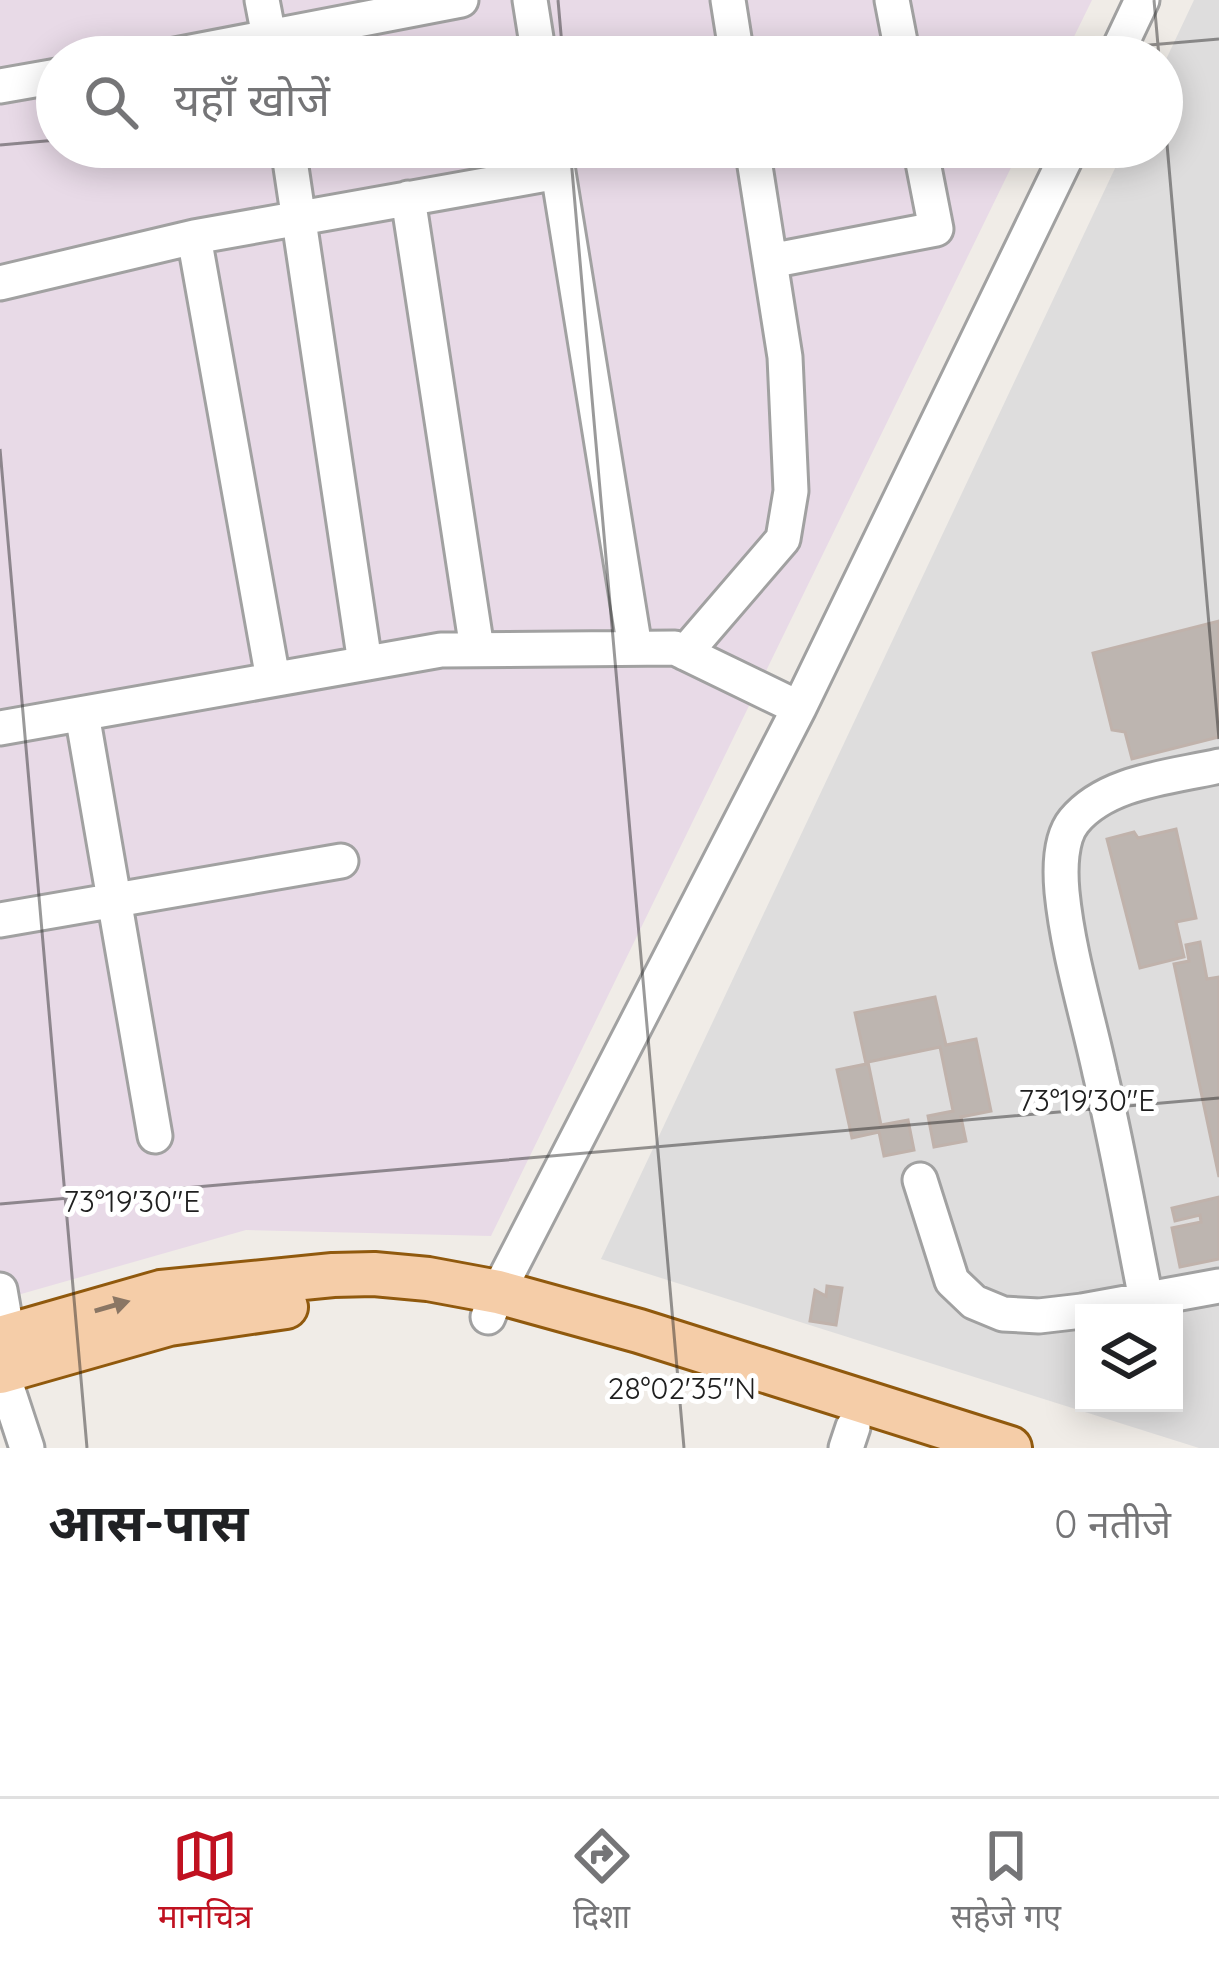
<!DOCTYPE html>
<html lang="hi">
<head>
<meta charset="utf-8">
<style>
  :root { --surface:#fff; --page:#f2f2f2; --text:#202124; --muted:#757577; --line:#e0e0e0; --accent:#c01120 }
  body { margin:0; font-family:Quicksand,"Noto Sans Devanagari",sans-serif; background:var(--page); color:var(--text) }
  .controls { position:absolute; right:36px; bottom:36px; display:grid; overflow:hidden; border-radius:0px; box-shadow:0 6px 30px #0003 }
  .controls button { width:108px; height:108px; display:grid; place-items:center; padding:0; border:0; border-bottom:3px solid var(--line); background:var(--surface); color:var(--text); font:60px sans-serif }
  .list { margin:0; padding:0; list-style:none }
  h2 { display:flex; justify-content:space-between; align-items:center; height:156px; margin:0; padding:0 48px; font-size:51px }
  h2 small { font-size:39px; font-weight:400; color:var(--muted) }
  .icon { flex:none; width:66px; height:66px; fill:none; stroke:currentColor; stroke-width:2; stroke-linecap:round; stroke-linejoin:round }
  .map { position:relative; flex:none; width:1219px; height:1448px; overflow:hidden }
  .search { position:absolute; background:var(--surface); box-shadow:0 6px 30px #0003; left:36px; right:36px; top:36px; height:132px; display:flex; align-items:center; gap:30px; box-sizing:border-box; padding:0 42px; border-radius:66px; color:var(--muted); font-size:45px }
  .sheet { height:348px; background:var(--surface) }
  nav { display:flex; justify-content:space-around; align-items:center; box-sizing:border-box; height:168px; border-top:3px solid var(--line); background:var(--surface); font-size:33px; color:var(--muted) }
  nav a { display:grid; justify-items:center; gap:6px }
  nav .on { color:var(--accent) }
  .map>svg:first-child { display:block }
</style>
</head>
<body>
<div class="map">
<svg width="1219" height="1448" viewBox="0 0 1219 1448">
  <rect width="100%" height="100%" fill="#f0ece7"/>
  <!-- residential -->
  <path fill="#dedddd" fill-rule="evenodd" d="M1194 0H1219V1448H1199L601 1259 1125 147H1162V68ZM1084 1313H1174V1403H1084Z"/>
  <!-- industrial -->
  <path fill="#e8dae7" d="M0 0H1092L1064 57H57V147H1021L491 1236 246 1230 0 1300Z"/>
  <!-- building -->
  <path fill="#bdb5b0" stroke="#c0b2ab" stroke-width="3" d="M1219 621V737L1132 759 1125 732 1112 730 1093 653Z
    M1176 829 1196 918 1176 922 1184 957 1140 968 1107 839 1134 832 1138 838Z
    M1200 942 1207 979 1219 977V1177L1174 964 1189 961 1186 945Z
    M935 997 946 1045 976 1039 991 1111 961 1117 966 1141 934 1147 928 1116 953 1111 940 1047 868 1062 881 1125 908 1120 914 1150 884 1156 879 1132 852 1138 837 1070 866 1064 855 1013Z
    M1219 1197V1259L1180 1267 1172 1228 1201 1222 1200 1215 1175 1221 1172 1208Z
    M827 1286 842 1288 836 1325 810 1321 815 1290 826 1296Z"/>
  <g fill="none" stroke-linecap="round" stroke-linejoin="round">
    <!-- minor casing -->
    <g stroke="#a1a1a1" stroke-width="39">
      <path id="minor" d="M262 0 273 57
        M530 0 539 57
        M728 0 737 57
        M892 0 903 57
        M165 57 461 0
        M1115 57 1142 0
        M0 86 57 76
        M288 147 365 663
        M554 147 635 648
        M408 198 477 649
        M194 237 273 679
        M770 261 936 229 920 147
        M0 283 194 237 558 172
        M685 653 783 539 791 491 785 357 752 147
        M82 714 155 1136
        M0 728 441 650 675 648 799 708
        M0 920 341 861
        M920 1180 952 1281 974 1302 1003 1314 1039 1316 1082 1311 1219 1286
        M0 1290 8 1336
        M1146 1299C1131 1224 1118 1148 1100 1073 1087 1013 1068 953 1062 892 1060 870 1060 838 1074 821 1107 781 1172 777 1219 766
        M488 1317 498 1292 799 708 1071 147
        M2 1372 27 1448
        M846 1448 853 1427"/>
    </g>
    <!-- major casing -->
    <g stroke="#90590d" stroke-width="48">
      <path id="major" d="M0 1338 161 1292 333 1275 374 1274 428 1279 498 1292 639 1331 1010 1448
        M0 1372 169 1324 286 1307"/>
    </g>
    <!-- minor -->
    <use href="#minor" stroke="#fff" stroke-width="33"/>
    <!-- major -->
    <use href="#major" stroke="#f5cda8" stroke-width="42"/>
  </g>
  <!-- one-way arrows -->
  <defs><path id="oneway-solid" d="M-6-.8H1V-3.2L6.5 0L1 3.2V.8H-6Z" transform="scale(3)"/></defs>
  <use fill="#8a7664" href="#oneway-solid" transform="translate(112 1306) rotate(-16)"/>
  <!-- ticks -->
  <path fill="none" stroke="#202020" stroke-width="3" stroke-opacity="0.45" d="M558 0 563 57M1154 0 1159 57M1011 57 1219 39M1162 87 1219 739M0 145 57 140M570 147 684 1448M0 449 87 1448M0 1204 1219 1098"/>
  <g font-size="30" text-anchor="middle" fill="#202020" stroke="#fff" stroke-width="10" stroke-linejoin="round" paint-order="stroke">
    <text x="1087" y="1111">73°19'30"E</text>
    <text x="132" y="1212">73°19'30"E</text>
    <text x="682" y="1399">28°02'35"N</text>
  </g>
</svg>
<div class="controls">
<button><svg class="icon" aria-label="layers" viewBox="0 0 24 24"><path d="M12 4l9 5-9 5-9-5zM3 14l9 5 9-5"/></svg></button>
</div>
<div class="search"><svg class="icon" aria-label="search" viewBox="0 0 24 24"><circle cx="10" cy="10" r="6"/><path d="M15 15l6 6"/></svg>यहाँ खोजें</div>
</div>
<section class="sheet">
<h2>आस-पास<small>0 नतीजे</small></h2>
<ul class="list">
</ul>
</section>
<nav>
<a class="on"><svg class="icon" aria-label="map" viewBox="0 0 24 24"><path d="M3 6l6-2 6 2 6-2v14l-6 2-6-2-6 2zM9 4v14M15 6v14"/></svg>मानचित्र</a>
<a><svg class="icon" aria-label="directions" viewBox="0 0 24 24"><path d="M12 3l9 9-9 9-9-9zM9 14v-3h6M13 9l2 2-2 2"/></svg>दिशा</a>
<a><svg class="icon" aria-label="saved" viewBox="0 0 24 24"><path d="M7 4h10v16l-5-4-5 4z"/></svg>सहेजे गए</a>
</nav>
</body>
</html>
